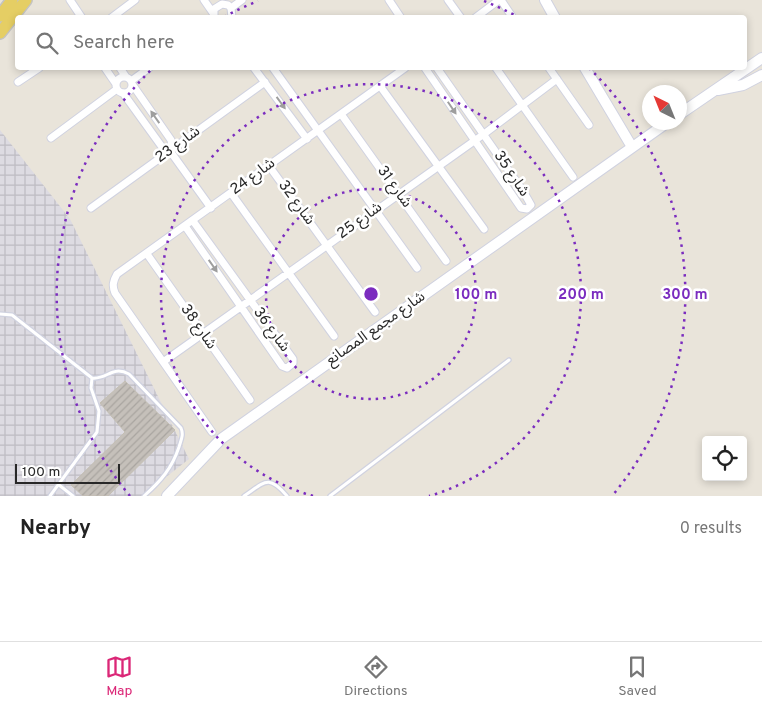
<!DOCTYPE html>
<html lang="en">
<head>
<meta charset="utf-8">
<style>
  :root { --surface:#fff; --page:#f6f6f6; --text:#222; --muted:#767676; --line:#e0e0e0; --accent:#db2777 }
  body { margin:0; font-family:Overpass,"Noto Sans Arabic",sans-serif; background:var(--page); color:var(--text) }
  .controls { position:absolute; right:15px; bottom:15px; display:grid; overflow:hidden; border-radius:5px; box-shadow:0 2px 8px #0003 }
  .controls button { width:45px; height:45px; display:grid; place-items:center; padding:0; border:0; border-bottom:1px solid var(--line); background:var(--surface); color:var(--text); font:25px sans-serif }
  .compass { position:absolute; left:642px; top:85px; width:45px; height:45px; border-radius:50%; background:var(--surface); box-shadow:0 2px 8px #0003; rotate:317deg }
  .scale { position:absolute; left:15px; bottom:12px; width:105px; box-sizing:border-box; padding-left:5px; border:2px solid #282828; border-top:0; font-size:14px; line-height:18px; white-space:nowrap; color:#282828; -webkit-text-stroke:4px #fff; paint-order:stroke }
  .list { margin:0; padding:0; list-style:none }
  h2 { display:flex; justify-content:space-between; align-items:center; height:65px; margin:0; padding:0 20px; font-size:21px }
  h2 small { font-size:16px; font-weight:400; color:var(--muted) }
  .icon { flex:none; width:28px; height:28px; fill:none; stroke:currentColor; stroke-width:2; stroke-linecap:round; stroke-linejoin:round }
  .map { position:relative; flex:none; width:762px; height:496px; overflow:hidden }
  .search { position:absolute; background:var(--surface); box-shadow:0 2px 8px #0003; left:15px; right:15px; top:15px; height:55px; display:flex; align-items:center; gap:12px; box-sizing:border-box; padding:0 18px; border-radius:5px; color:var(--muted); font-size:19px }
  .sheet { height:145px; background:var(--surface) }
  nav { display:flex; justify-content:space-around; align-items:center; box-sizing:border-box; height:70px; border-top:1px solid var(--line); background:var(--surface); font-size:14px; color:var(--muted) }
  nav a { display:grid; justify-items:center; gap:2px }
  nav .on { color:var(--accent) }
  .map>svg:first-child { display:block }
</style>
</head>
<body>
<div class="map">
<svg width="762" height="496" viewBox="0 0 762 496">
  <defs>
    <pattern id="industrial-grid" width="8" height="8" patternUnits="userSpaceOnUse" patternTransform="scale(1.25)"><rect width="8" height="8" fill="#dddbe2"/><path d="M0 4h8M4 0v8" fill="none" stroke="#bebcc2"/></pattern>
    <pattern id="building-hatch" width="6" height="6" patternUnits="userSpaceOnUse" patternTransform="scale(1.25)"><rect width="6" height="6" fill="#c5c0ba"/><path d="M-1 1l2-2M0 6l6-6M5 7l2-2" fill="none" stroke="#a9a5a0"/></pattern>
  </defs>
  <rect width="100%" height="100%" fill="#e9e4da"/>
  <!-- industrial -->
  <path fill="url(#industrial-grid)" d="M0 130 70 219 189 459 142 496H0Z"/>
  <!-- building -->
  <path fill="url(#building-hatch)" stroke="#c4bfb4" d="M125 381 175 430 108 496H83L71 485 125 432 100 403Z"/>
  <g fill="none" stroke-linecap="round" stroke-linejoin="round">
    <!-- lane casing -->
    <g stroke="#d0d2e0" stroke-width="5.5">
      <path id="lane" d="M0 314 12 315 92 378C107 380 112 365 129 374L181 428C184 435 181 440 179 447 172 468 161 481 144 496
        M59 485 73 496
        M50 496 97 432 99 411 91 388 92 378
        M244 496C265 482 268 474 287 496
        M330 496 509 360"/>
    </g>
    <!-- street casing -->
    <g stroke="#d0d2e0" stroke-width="9">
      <path id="street" d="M70 0 82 18
        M204 0 213 13
        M389 0 401 18
        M448 0 461 18
        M501 0 513 18
        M231 8 242 0
        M111 18 135 0
        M214 18V9L222 4 228 5 231 8 232 18
        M475 18 499 0
        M105 68 116 84
        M120 68 126 77
        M254 68 307 139
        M273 68 417 268
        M425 68 521 208 527 209 531 205 523 191 437 68
        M496 68 573 177
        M549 68 589 125
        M116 85a8 8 0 1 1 16 0a8 8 0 1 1-16 0Z
        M131 81 149 68
        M18 82 39 68
        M132 84 171 140 172 147 170 150
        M380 86 484 229
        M123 93 162 147 170 151 211 208
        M341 114 446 261
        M51 138 117 89
        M269 166 375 312
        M231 193 334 336
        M91 208 265 82
        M185 226 282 366 287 368 293 363V359L193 221
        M147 254 250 400
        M163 362 484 134 557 79
        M212 432 115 293C112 286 113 281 117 274L405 68"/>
    </g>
    <!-- secondary casing -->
    <g stroke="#d0d2e0" stroke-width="12">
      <path id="secondary" d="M545 0 555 18
        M585 68 632 147
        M718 90 743 85 762 75
        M680 114 762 58
        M167 496 221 439 668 122"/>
    </g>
    <!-- primary casing -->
    <g stroke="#c3c3c3" stroke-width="14">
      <path id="primary" d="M0 16 12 0
        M0 33 26 0"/>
    </g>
    <!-- lane -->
    <use href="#lane" stroke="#fff" stroke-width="3"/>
    <!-- street -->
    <use href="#street" stroke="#fff" stroke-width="7"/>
    <!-- secondary -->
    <use href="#secondary" stroke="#fff" stroke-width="10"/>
    <!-- primary -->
    <use href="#primary" stroke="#e5ce64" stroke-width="11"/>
  </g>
  <!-- one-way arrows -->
  <defs><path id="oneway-solid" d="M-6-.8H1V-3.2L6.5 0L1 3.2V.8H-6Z" transform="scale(1.25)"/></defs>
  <g fill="#9e9e9e">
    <use href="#oneway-solid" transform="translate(281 103) rotate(54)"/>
    <use href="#oneway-solid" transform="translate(452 108) rotate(56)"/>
    <use href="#oneway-solid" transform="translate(155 117) rotate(-125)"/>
    <use href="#oneway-solid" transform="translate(213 266) rotate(55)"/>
  </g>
  <!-- distance rings -->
  <g fill="none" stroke="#7b2cbf" stroke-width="2.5" stroke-dasharray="2.5 5">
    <circle cx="371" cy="294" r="105"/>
    <path d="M313 496A210 210 0 1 1 429 496"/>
    <path d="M130 496A314 314 0 0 1 153 68M224 17A314 314 0 0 1 258 1M484 1A314 314 0 0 1 518 17M589 68A314 314 0 0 1 612 496"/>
  </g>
  <g text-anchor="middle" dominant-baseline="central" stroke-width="5" stroke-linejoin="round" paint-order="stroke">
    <!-- street labels -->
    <g font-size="15" fill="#282828" stroke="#fff">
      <text transform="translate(178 145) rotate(-36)">شارع 23</text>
      <text transform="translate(511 174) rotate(56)">شارع 35</text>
      <text transform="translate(253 177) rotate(-36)">شارع 24</text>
      <text transform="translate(394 187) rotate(54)">شارع 31</text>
      <text transform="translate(296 203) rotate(54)">شارع 32</text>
      <text transform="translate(360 221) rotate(-36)">شارع 25</text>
      <text transform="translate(198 327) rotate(55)">شارع 38</text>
      <text transform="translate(376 329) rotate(-35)">شارع مجمع المصانع</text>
      <text transform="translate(271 330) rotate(54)">شارع 36</text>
    </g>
  </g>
  <circle cx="371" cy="294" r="8" fill="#7b2cbf" stroke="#fff" stroke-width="2.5"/>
  <g font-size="15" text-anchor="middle" font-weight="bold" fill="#7b2cbf" stroke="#fff" stroke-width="5" stroke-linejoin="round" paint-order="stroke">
    <text x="476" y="299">100 m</text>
    <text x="581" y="299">200 m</text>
    <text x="685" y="299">300 m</text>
  </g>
</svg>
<div class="controls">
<button><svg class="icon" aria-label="locate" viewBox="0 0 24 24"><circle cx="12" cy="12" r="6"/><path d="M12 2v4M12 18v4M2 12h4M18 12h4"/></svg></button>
</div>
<svg class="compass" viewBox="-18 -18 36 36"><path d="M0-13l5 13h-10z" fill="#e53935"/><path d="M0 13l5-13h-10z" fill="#767676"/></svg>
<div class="scale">100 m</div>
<div class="search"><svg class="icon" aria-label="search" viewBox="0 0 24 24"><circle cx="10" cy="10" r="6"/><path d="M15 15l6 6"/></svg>Search here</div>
</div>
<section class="sheet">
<h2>Nearby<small>0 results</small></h2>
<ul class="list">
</ul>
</section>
<nav>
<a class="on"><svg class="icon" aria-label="map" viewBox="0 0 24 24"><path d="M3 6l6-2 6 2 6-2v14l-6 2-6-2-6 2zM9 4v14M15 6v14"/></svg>Map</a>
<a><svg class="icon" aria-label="directions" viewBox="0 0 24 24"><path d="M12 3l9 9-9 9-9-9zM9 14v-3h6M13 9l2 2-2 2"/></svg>Directions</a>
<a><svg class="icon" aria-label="saved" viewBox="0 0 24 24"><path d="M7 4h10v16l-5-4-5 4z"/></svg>Saved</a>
</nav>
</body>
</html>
